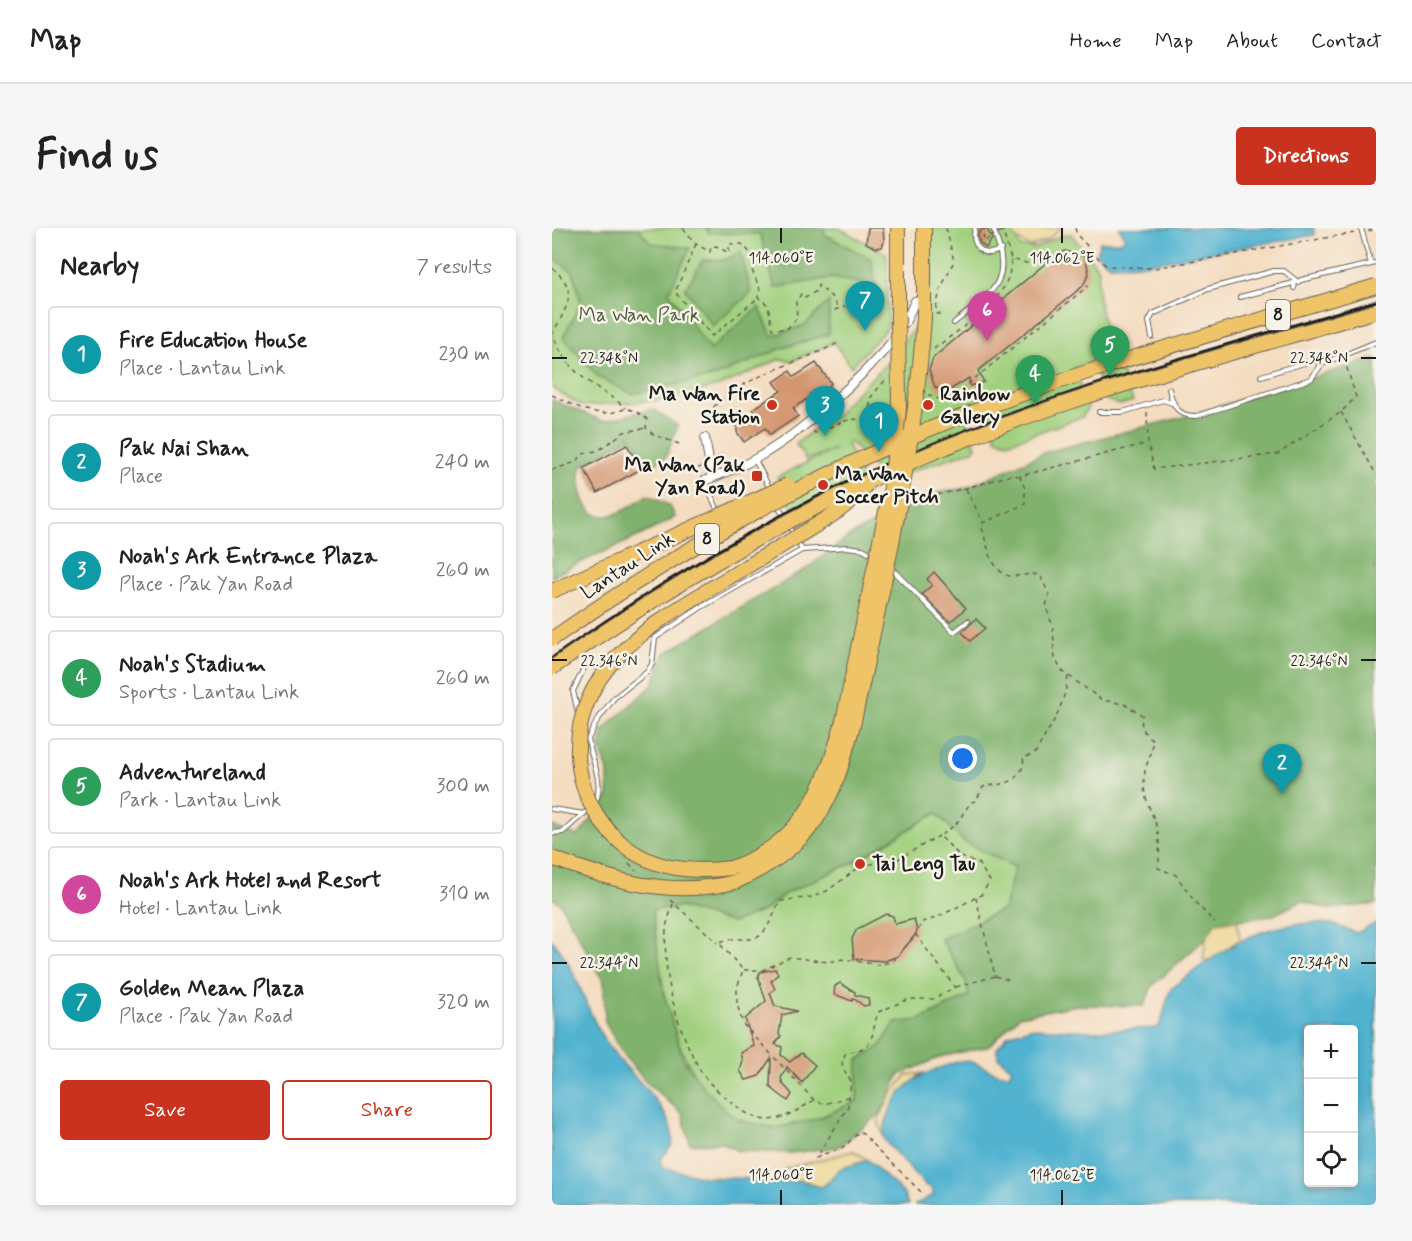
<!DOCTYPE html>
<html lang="en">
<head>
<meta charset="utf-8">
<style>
  :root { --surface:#fff; --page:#f6f6f6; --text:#222; --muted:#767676; --line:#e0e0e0; --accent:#c8321e }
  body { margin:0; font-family:Mynerve,sans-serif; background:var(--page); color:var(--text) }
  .controls { position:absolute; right:18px; bottom:18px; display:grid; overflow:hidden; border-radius:6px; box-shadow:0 3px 9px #0003 }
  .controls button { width:54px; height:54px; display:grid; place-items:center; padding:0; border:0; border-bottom:2px solid var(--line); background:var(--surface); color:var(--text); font:30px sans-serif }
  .you { position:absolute; left:411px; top:531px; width:21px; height:21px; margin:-15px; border:4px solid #fff; border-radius:50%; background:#1a73e8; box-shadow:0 0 0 9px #1a73e833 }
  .badge { display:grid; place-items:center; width:39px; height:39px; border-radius:50%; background:var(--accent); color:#fff; font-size:20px; font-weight:700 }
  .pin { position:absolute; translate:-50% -50px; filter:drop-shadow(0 2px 3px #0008) }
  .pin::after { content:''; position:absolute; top:32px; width:21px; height:18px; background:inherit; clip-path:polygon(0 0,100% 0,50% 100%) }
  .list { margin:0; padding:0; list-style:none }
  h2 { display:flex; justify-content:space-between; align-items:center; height:78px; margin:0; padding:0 24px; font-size:26px }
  h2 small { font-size:20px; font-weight:400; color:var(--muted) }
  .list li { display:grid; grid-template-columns:39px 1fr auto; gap:18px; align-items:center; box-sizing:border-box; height:96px; margin:0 12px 12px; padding:0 12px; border:2px solid var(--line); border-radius:6px }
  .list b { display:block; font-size:22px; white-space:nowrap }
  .list p { margin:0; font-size:20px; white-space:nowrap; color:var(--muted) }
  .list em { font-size:20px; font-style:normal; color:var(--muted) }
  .actions { display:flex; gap:12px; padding:18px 24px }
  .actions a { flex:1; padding:14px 0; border:2px solid var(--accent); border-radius:6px; text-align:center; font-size:21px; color:var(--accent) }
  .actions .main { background:var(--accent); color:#fff }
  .icon { flex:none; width:33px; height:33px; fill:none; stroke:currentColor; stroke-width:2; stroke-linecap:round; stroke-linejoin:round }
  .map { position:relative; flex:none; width:824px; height:977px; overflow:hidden; border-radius:6px }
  header { display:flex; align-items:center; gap:36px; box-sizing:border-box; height:84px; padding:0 30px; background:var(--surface); border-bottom:2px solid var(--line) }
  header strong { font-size:28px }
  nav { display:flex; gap:33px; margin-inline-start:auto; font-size:21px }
  .intro { display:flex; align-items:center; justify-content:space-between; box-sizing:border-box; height:144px; padding:0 36px }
  h1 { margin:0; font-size:42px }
  .button { padding:15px 27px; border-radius:6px; background:var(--accent); color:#fff; font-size:21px; font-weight:700 }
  main { display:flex; gap:36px; padding:0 36px }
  aside { flex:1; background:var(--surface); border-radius:6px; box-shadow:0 3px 9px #0003 }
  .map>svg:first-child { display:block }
</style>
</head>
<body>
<header>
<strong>Map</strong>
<nav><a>Home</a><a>Map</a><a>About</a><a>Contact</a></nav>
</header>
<div class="intro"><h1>Find us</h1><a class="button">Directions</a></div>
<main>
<aside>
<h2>Nearby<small>7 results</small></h2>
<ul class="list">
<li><span class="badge" style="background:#0f9aa8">1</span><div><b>Fire Education House</b><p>Place · Lantau Link</p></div><em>230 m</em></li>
<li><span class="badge" style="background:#0f9aa8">2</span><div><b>Pak Nai Shan</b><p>Place</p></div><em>240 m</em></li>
<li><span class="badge" style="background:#0f9aa8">3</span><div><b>Noah's Ark Entrance Plaza</b><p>Place · Pak Yan Road</p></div><em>260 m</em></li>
<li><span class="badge" style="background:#2e9e5b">4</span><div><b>Noah's Stadium</b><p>Sports · Lantau Link</p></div><em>260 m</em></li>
<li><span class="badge" style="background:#2e9e5b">5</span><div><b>Adventureland</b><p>Park · Lantau Link</p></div><em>300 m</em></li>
<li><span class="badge" style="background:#d1479c">6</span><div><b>Noah's Ark Hotel and Resort</b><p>Hotel · Lantau Link</p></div><em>310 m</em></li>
<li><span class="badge" style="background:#0f9aa8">7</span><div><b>Golden Mean Plaza</b><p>Place · Pak Yan Road</p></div><em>320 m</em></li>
</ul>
<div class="actions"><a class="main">Save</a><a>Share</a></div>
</aside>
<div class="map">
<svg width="824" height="977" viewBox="0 0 824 977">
  <rect width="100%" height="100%" fill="#f7f3e8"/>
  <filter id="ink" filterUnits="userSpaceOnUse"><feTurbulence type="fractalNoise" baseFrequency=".0167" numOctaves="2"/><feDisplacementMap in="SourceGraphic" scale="12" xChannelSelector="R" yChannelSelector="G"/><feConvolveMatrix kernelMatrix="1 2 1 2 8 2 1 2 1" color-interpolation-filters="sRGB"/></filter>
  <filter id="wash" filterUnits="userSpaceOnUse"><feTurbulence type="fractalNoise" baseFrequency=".008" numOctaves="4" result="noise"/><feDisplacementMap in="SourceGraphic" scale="24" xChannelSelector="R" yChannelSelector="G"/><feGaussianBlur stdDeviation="1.35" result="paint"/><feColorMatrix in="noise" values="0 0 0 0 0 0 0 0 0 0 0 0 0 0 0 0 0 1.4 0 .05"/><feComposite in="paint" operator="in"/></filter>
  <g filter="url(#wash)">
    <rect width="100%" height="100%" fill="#f4dcc0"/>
    <!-- green -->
    <path fill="#a1d07e" stroke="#5e764d" stroke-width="1.5" d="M0 0H287L335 26 336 99 299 139 282 114 241 133 228 131 170 157 112 172 30 178 0 160Z
      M378 0H460L468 19 484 20 508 8 519 6 547 41C541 87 565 130 581 173L568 177 554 172 540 134 522 140 536 180 530 189 458 214 445 211 430 174 410 179 424 219 421 222 334 252 298 214 295 216 318 264 248 297 225 249 283 221 254 232 244 216 271 194 287 186 294 175 336 134 367 94Z
      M384 585 412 614 463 639 452 681 389 711 414 753 417 768 368 792 343 795 328 819 306 832 305 873C283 883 246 901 222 900 127 894 106 757 100 682L128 679 181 695 213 682 234 665 304 633Z"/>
    <!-- forest -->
    <path fill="#80b26d" stroke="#4e6744" stroke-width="1.5" fill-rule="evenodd" d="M0 0H86L99 15 138 20 117 64 158 122 207 79 220 108 253 97 277 73V106L228 121 164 148 81 166 47 150 11 109 29 75 21 44 0 29Z
      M154 0H272V6L319 31 324 58 279 50 223 60 208 6 157 5Z
      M189 24 199 65 161 98 133 61 151 32H172Z
      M824 130V676L776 681 750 673 719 688 663 695 654 710 600 758 592 778 525 777 467 788 437 818 391 828 347 847 328 886 286 919 239 925 186 923 170 915 138 916 130 885 95 855 68 821 53 794 52 754 8 675 0 670V598L26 608 56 570V543L48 520 52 501 101 457 112 426 254 341 298 308 378 266 414 260 494 224 635 188ZM384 585 412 614 463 639 452 681 389 711 414 753 417 768 368 792 343 795 328 819 306 832 305 873 267 890 224 900 184 892 152 860 131 831 112 766 100 682 128 679 181 695 213 682 234 665 304 633Z
      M0 172 51 193 101 181 126 198 114 229 98 239 79 209 29 238C25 262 33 299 66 285 76 281 86 273 95 267L118 278 123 289C84 313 40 326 0 349Z"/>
    <!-- sand -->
    <path fill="#eeda9e" stroke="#857b5d" stroke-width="1.5" d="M459 0H509L495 12 478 19 463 10Z
      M685 692 688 711 659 732H651L654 710 663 695Z
      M372 845 366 848 332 904V911L326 892 341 864 355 847Z
      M301 923 316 932 288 941 271 959 261 958 255 953 224 955 233 941Z"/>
    <!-- water -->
    <path fill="#51b3d0" stroke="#366876" stroke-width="1.5" fill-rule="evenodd" d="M567 0H762V7L593 36 557 37 544 25 548 14H568L574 10Z
      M763 695 780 696 805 705 824 695V977H362L382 967 377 957 374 958 333 913C330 906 333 899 335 891 344 862 363 848 390 839 398 836 405 833 413 833 430 833 439 848 457 846L460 840 446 829 445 820 456 807 478 800 540 803 605 800C613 792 613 772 619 761 664 726 703 695 763 695ZM756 802H802V954H756Z
      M0 712C29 745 34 790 61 824 80 849 126 885 120 917L108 932 110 939 152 949 201 951 221 955 249 952 267 959 272 958 288 941 316 932 351 965 356 977H0Z"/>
    <g id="blocks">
      <!-- building -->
      <path fill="#d49670" d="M316 0H331L332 13 330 19 324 20 314 15Z
        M435 1 440 11 434 20 428 15 426 7 429 2Z
        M513 23 533 29 537 45 531 58 426 143 432 154 418 158 417 150 393 165 383 159 377 142 381 130 501 29Z
        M264 135 279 155 277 158 280 163 268 171 262 167 241 180 246 188 218 207 213 200 192 214 185 204V191L208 192 201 181 229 163 222 154 238 143 242 149Z
        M75 217 89 241 45 265 32 240Z
        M382 344 414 380 398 394 370 366 380 357 375 351Z
        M424 391 433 400 418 413 410 404Z
        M334 686 341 688 343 696 362 691 365 703 363 707 346 728 333 733 302 731 300 711 305 701Z
        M223 741 226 746 219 753 223 761 218 765 223 778 245 783 230 787 227 806 229 808 223 816 230 819 229 827 238 834 249 825 263 837 250 855 235 839 229 850 231 856 240 866 236 873 218 859 219 830 207 848 194 852 188 843 191 833 189 825 202 818 193 791 214 773 206 749 208 744Z
        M288 755 303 764V767L316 770 317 777 312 778 301 770 300 773 282 766 283 758Z"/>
    </g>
  </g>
  <g filter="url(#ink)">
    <use href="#blocks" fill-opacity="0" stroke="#685f55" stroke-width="1.5"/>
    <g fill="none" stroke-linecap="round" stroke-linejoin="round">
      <!-- service casing -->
      <g stroke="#685f55" stroke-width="6">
        <path id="service" d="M423 0C419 18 431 32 449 21
          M809 0 819 36
          M742 60 743 55 749 52 824 35
          M688 69 745 54
          M402 95C442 62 462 56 441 0
          M600 109 597 93 601 86 656 61 722 43H732L746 54
          M709 148 762 132 770 136
          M617 161C621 178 626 189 645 188L759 151 770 136 824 114
          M547 184H571L611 172 620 175
          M203 232 219 263
          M153 254 172 296
          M225 275 250 322
          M338 339 402 404 416 393
          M26 485 21 463 32 440
          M43 575C53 554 39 532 36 511L45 493 62 470 95 444 100 436 103 410 148 380 250 322 295 319 311 321 323 328
          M0 581 32 586
          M0 605 11 604 38 580"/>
      </g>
      <!-- minor casing -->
      <g stroke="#685f55" stroke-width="10">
        <path id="minor" d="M353 95 363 73
          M153 210 160 250
          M152 253C169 246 187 240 203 231 250 205 309 151 343 110"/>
      </g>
      <!-- motorway casing -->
      <g stroke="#685f55" stroke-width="16">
        <path id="motorway" d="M346 2V87
          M372 2V89
          M179 640C253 614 273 559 292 489
          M183 654C264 617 281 575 302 493"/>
      </g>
      <!-- path -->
      <path stroke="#685f55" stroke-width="1.5" stroke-dasharray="4.5 4.5" stroke-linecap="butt" d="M131 0 144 16 158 24 159 19 164 18 177 25V16H190L204 31 199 40 208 61 206 69 216 77 220 101H235L245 90 244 74 249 66 253 70 266 62V57L282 71 285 79 283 82 293 78
        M450 0 459 31 482 37
        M523 0 525 7 554 38 603 40 802 5
        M816 3 824 1
        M431 7 433 14 437 10
        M144 16 123 64 160 108 206 70
        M0 40C28 62 15 78 1 105 13 147 43 155 74 180
        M384 81 388 62 402 33 394 0
        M384 86H388L385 89
        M382 121C411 97 460 73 459 31
        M0 167C23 178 49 193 74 180L85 184 95 191 94 200 102 207 130 217
        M376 167 387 171 405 165 536 58
        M595 184 596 215 602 241 726 226 789 184 804 169 793 134
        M789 184 824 246
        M316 188 319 169 335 150
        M292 193C307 190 322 191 335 186
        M151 194C173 152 244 137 286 115
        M261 203 263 205 290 194
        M166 229 173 226
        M0 242 24 234 31 226 47 222 72 204 94 200
        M138 244 149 239
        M414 261 431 294
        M359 273 414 260 459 247 467 248
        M517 448 550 472 572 476 590 487C588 497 591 506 600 511 601 526 592 538 592 552 591 570 599 581 604 597 608 612 608 625 606 640L624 647 643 674 663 695
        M77 635 84 643
        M118 672 166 715
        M121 676C119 684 114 694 114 703 110 748 126 805 150 845 157 857 172 868 183 877 192 884 203 892 216 892 233 891 248 881 262 872L273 876 298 868
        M192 742H211L238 729 276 734 292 731 327 737 341 733 363 708
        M443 748 457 752
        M404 759 443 748 424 670
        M262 872 191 796 185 776V760L191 742 167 715C180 706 198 716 209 707 217 699 223 683 228 673L260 669 275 663 309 638 346 631 387 608
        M369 964 308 903 291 920 264 930 296 879 299 853C291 842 286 835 295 824 325 821 318 808 326 784L357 771H381L403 759 364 707 370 694 384 690 429 667 438 653 426 635 409 629 388 608 404 596 419 574 424 573 431 559C452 554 460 560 472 537L471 529 482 527C497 500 512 482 516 448L509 442 503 430 501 399 494 379 497 366 488 347C477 345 469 348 459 348 440 347 434 313 430 300L431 295 473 276V261L468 248 596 215"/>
      <!-- service -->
      <use href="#service" stroke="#fff" stroke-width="4"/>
      <!-- minor -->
      <use href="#minor" stroke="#fff" stroke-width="8"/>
      <!-- motorway -->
      <use href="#motorway" stroke="#efc469" stroke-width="14"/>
      <!-- rail -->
      <path stroke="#1c1c1c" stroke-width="3" d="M0 430C116 348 236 277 366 222 513 159 671 119 824 73"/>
      <!-- motorway-bridge casing -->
      <g stroke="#685f55" stroke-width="16" stroke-linecap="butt">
        <path id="motorway-bridge" d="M0 363 236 257
          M0 411C114 331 234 261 363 207 512 145 669 104 824 58
          M0 440C117 358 238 286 370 229 516 167 672 128 824 83
          M292 489 339 259 347 180 346 87
          M302 493C331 359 363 226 372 89
          M0 630C61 653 118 670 183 654
          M179 640C139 645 100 642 68 614 43 592 27 560 26 527 23 444 93 400 156 362 186 344 216 326 246 308 271 293 296 280 314 257"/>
      </g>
      <!-- path-bridge -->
      <path stroke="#685f55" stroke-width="1.5" stroke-dasharray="4.5 4.5" stroke-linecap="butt" d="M438 9 450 3"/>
      <!-- motorway-bridge -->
      <use href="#motorway-bridge" stroke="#efc469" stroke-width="14"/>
    </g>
  </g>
  <!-- ticks -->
  <path fill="none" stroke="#1c1c1c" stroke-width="2" d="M229 0V15M510 0V15M0 130H15M809 130H824M0 432H15M809 432H824M0 735H15M809 735H824M229 962V977M510 962V977"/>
  <!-- markers -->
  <g fill="#c8321e" stroke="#f7f3e8" stroke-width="2">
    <circle cx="220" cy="177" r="6"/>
    <circle cx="376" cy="177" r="6"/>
    <rect x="199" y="242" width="12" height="12" rx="3"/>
    <circle cx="271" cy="257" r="6"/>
    <circle cx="308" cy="636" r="6"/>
  </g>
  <g text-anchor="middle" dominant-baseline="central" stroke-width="5" stroke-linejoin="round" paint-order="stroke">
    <!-- shield labels -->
    <g fill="#f7f3e8" stroke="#5e5c59" stroke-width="1.5">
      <rect x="714" y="72" width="24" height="30" rx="4.5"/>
      <rect x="143" y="296" width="24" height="30" rx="4.5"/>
    </g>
    <g font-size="18" font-weight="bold" fill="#1c1c1c">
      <text x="726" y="87">8</text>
      <text x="155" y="311">8</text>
    </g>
    <!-- park labels -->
    <g font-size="20" fill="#4b5b3e" stroke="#f7f3e8">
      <text x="87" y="87">Ma Wan Park</text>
    </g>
    <!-- poi labels -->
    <g font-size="20" font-weight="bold" fill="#1c1c1c" stroke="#f7f3e8" text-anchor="start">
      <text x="208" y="166" text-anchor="end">Ma Wan Fire<tspan x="208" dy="23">Station</tspan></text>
      <text x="388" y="166">Rainbow<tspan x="388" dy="23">Gallery</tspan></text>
      <text x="193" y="237" text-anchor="end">Ma Wan (Pak<tspan x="193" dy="23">Yan Road)</tspan></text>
      <text x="283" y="246">Ma Wan<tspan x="283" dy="23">Soccer Pitch</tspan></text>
      <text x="320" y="636">Tai Leng Tau</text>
    </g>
    <!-- street labels -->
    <g font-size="20" fill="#1c1c1c" stroke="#f7f3e8">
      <text transform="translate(76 338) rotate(-33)">Lantau Link</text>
    </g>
  </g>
  <g font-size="15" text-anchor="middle" fill="#1c1c1c" stroke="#f7f3e8" stroke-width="5" stroke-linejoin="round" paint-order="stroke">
    <text x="229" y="35">114.060°E</text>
    <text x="510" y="35">114.062°E</text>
    <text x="57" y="135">22.348°N</text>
    <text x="767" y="135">22.348°N</text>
    <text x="57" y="438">22.346°N</text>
    <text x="767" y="438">22.346°N</text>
    <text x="57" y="740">22.344°N</text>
    <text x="767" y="740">22.344°N</text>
    <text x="229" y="952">114.060°E</text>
    <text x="510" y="952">114.062°E</text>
  </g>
</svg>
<div class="controls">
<button>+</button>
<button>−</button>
<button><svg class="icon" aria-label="locate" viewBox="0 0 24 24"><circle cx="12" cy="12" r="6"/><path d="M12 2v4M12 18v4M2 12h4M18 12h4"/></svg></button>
</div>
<div class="you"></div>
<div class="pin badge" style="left:327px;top:224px;background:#0f9aa8">1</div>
<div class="pin badge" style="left:730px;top:566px;background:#0f9aa8">2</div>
<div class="pin badge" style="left:273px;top:208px;background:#0f9aa8">3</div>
<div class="pin badge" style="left:483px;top:177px;background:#2e9e5b">4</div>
<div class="pin badge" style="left:558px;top:148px;background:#2e9e5b">5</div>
<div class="pin badge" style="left:435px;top:113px;background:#d1479c">6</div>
<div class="pin badge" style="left:313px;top:103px;background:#0f9aa8">7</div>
</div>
</main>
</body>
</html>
